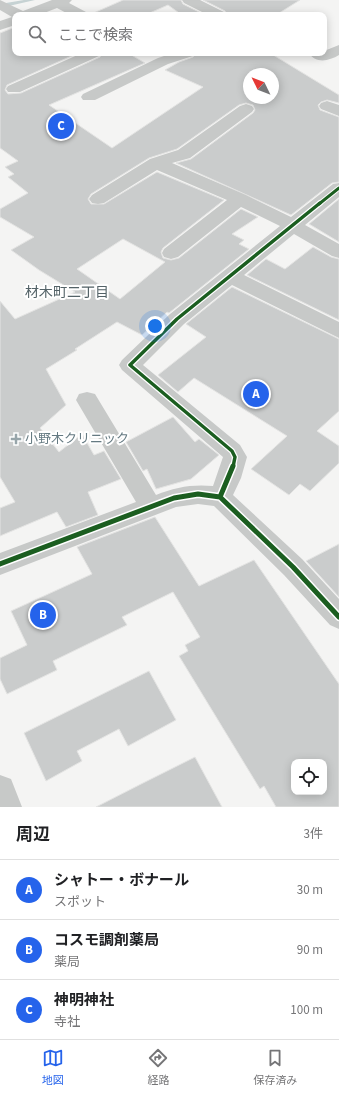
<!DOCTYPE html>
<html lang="ja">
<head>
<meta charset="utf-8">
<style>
  :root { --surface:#fff; --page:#f2f2f2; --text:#202124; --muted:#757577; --line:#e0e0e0; --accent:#2563eb }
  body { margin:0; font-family:"Source Sans 3","Noto Sans JP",sans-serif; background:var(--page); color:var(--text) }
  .controls { position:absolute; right:12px; bottom:12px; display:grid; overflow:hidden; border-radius:8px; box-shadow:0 2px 10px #0003 }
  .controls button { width:36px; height:36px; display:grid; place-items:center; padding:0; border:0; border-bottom:1px solid var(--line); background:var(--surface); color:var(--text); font:20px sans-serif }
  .compass { position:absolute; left:243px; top:68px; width:36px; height:36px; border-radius:50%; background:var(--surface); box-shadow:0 2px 10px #0003; rotate:313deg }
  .you { position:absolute; left:155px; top:326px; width:14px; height:14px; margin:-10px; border:3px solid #fff; border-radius:50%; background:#1a73e8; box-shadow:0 0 0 6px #1a73e833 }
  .badge { display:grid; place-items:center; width:26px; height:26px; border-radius:50%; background:var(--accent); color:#fff; font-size:13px; font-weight:700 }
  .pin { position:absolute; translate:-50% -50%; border:2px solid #fff; box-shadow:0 1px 4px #0006 }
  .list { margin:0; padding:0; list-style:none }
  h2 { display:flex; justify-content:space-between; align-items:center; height:52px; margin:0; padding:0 16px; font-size:17px }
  h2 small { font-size:13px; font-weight:400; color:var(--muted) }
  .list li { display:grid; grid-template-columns:26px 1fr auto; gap:12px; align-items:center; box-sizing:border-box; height:60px; padding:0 16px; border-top:1px solid var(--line) }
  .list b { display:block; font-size:15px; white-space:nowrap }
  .list p { margin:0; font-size:13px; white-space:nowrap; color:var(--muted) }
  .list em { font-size:13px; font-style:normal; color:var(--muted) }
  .icon { flex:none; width:22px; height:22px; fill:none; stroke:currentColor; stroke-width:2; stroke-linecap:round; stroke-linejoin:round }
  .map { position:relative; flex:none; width:339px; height:807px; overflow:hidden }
  .search { position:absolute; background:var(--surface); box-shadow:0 2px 10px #0003; left:12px; right:12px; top:12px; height:44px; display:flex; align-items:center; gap:10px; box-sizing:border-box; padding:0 14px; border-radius:8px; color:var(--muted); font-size:15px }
  .sheet { height:232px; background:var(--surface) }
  nav { display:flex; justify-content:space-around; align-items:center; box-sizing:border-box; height:56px; border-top:1px solid var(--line); background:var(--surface); font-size:11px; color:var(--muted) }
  nav a { display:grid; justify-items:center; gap:2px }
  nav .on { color:var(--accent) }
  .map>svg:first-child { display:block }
</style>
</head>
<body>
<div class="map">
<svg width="339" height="807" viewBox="0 0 339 807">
  <rect width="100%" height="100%" fill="#f4f4f3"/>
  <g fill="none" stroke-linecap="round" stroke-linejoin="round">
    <!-- stream -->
    <path fill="#c6d2d3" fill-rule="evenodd" d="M24 0H35L0 8V4Z"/>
  </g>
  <!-- building -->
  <path fill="#cacccc" stroke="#e4e4e3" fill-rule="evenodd" d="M123 0H181L183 4 205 15H182L168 5 145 15H89Z
    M203 0H300L276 15H227L225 11Z
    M15 27V53H78L7 85 5 90 8 94 21 93 100 57 102 53H128L145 63 49 105 112 148 203 87 165 70 179 62 193 57 196 53H270L339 95V103L327 100 321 102 318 105 320 110 339 117V182L332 183 291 215 176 163 191 159 253 113 255 110 253 105 246 103 239 105 177 149 149 158 91 194 88 199 91 204H104L157 172 224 200 163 248 161 252 163 258 171 260 179 258 241 209 258 217 232 234 244 240 239 244 249 249 169 313 167 312 142 335 117 322 75 349 77 350 46 369 66 405 40 428 59 452 82 434 94 455 104 451 121 479 88 492 98 515 66 527 57 512 0 536V508L15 502 0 477V301L15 319 75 292 39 270 11 250 34 237 0 217V209L28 193 8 177 14 174 5 167 18 161 0 148V33ZM249 74H273V98H249ZM123 239 165 262 120 299 77 269Z
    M339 199V242L309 224Z
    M313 247 331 257 339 259V320L247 275 266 259 285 269Z
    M232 287 339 339V411L317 431 339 446V463L310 491 300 484 289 495 251 469 287 436 194 378 178 392 158 375 206 337 186 324Z
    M173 417 195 442 199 439 219 455 191 479 156 489 147 469 143 471 126 442Z
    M155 517 199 586 254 560 339 684V807H276L264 786 260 789 179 656 188 651 185 645 200 637 173 592 122 617 127 625 53 661 57 670 7 694 0 679V658L27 645 11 611 92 574 77 547ZM294 762H324V792H294Z
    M339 544V597L306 561Z
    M149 671 176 720 128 746 119 729 77 751 82 761 46 781 24 733Z
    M195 757 222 807H96L143 783Z"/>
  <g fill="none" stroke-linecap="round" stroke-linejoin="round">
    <!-- street -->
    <path fill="#c7c9c8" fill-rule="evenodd" d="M0 0 23 11 52 0H72L69 3 86 12 88 15H70L57 8 39 15H15V25L0 30V21L12 17 0 10Z
      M182 0H200L224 12 226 15H208L184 3Z
      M339 45V55C329 61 316 64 309 53H324V51Z
      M82 53H101L99 56 20 92H8L6 89 8 86Z
      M173 53H195L193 56 168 64 95 100H83L81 97 83 94 158 58Z
      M327 101 339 105V116L321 109 319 106 321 103Z
      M246 104 252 106 254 109 252 112 190 158 172 163 246 195 291 217 333 184 339 183V197L305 225 339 244V258L332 256 294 234 244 275 339 322V338L232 285 184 324 143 365 240 445 247 457 241 478 233 495 302 559 339 599V629L330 625 284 575 214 506 198 504 176 507 0 575V553L136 502 76 400 79 394 87 392 95 394 156 495C175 487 193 484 213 486L223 457 122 370 119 365 122 360 170 314 280 226 241 207 178 257 171 259 164 257 162 253 164 249 227 200 157 170 104 203 98 204 92 203 89 199 92 195 150 159 178 150 240 106Z
      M0 775 11 779 22 807H0Z"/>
    <!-- cycleway-far2 casing -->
    <g stroke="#fff" stroke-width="5">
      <path id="cycleway-far2" d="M319 204 339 188"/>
    </g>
    <!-- cycleway-far1 casing -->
    <g stroke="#fff" stroke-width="6">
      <path id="cycleway-far1" d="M233 467 235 457 232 451 130 365 177 319 320 203"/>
    </g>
    <!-- cycleway casing -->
    <g stroke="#fff" stroke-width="8">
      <path id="cycleway" d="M220 497 233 466
        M0 564 174 498 198 494 220 497 293 567 339 617"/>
    </g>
    <!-- cycleway-far2 -->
    <use href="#cycleway-far2" stroke="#1b5e20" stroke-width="3"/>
    <!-- cycleway-far1 -->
    <use href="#cycleway-far1" stroke="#1b5e20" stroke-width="3.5"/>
    <!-- cycleway -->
    <use href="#cycleway" stroke="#1b5e20" stroke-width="5"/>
  </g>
  <!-- markers -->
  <path fill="#97a5aa" stroke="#fff" stroke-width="1.5" d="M14 433h4v4h4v4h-4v4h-4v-4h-4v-4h4z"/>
  <g text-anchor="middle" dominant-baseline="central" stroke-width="4" stroke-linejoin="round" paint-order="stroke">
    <!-- poi labels -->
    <g font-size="13" fill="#657a82" stroke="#fff" text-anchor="start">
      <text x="25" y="439">小野木クリニック</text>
    </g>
    <!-- neighbourhood labels -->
    <g font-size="14" fill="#536267" stroke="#fff">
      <text x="67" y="293">材木町二丁目</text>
    </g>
  </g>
</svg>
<div class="controls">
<button><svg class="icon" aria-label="locate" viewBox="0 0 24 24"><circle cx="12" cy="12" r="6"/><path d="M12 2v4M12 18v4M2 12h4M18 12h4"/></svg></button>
</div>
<svg class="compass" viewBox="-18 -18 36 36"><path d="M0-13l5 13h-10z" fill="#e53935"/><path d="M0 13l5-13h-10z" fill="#757577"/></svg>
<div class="you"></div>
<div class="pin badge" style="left:256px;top:394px">A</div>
<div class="pin badge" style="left:43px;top:615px">B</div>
<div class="pin badge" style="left:61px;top:126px">C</div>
<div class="search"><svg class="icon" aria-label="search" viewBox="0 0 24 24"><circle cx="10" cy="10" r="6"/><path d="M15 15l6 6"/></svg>ここで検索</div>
</div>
<section class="sheet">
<h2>周辺<small>3件</small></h2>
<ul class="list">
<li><span class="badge">A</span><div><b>シャトー・ボナール</b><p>スポット</p></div><em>30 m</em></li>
<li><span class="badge">B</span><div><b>コスモ調剤薬局</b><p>薬局</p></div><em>90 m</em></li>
<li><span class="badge">C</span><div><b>神明神社</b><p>寺社</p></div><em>100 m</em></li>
</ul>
</section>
<nav>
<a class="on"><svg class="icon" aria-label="map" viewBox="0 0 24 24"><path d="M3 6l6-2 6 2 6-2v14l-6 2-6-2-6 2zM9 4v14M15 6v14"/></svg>地図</a>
<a><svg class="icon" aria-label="directions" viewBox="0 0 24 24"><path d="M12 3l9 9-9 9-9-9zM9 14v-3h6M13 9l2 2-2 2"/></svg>経路</a>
<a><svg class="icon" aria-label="saved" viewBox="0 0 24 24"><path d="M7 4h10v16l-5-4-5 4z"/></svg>保存済み</a>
</nav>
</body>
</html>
